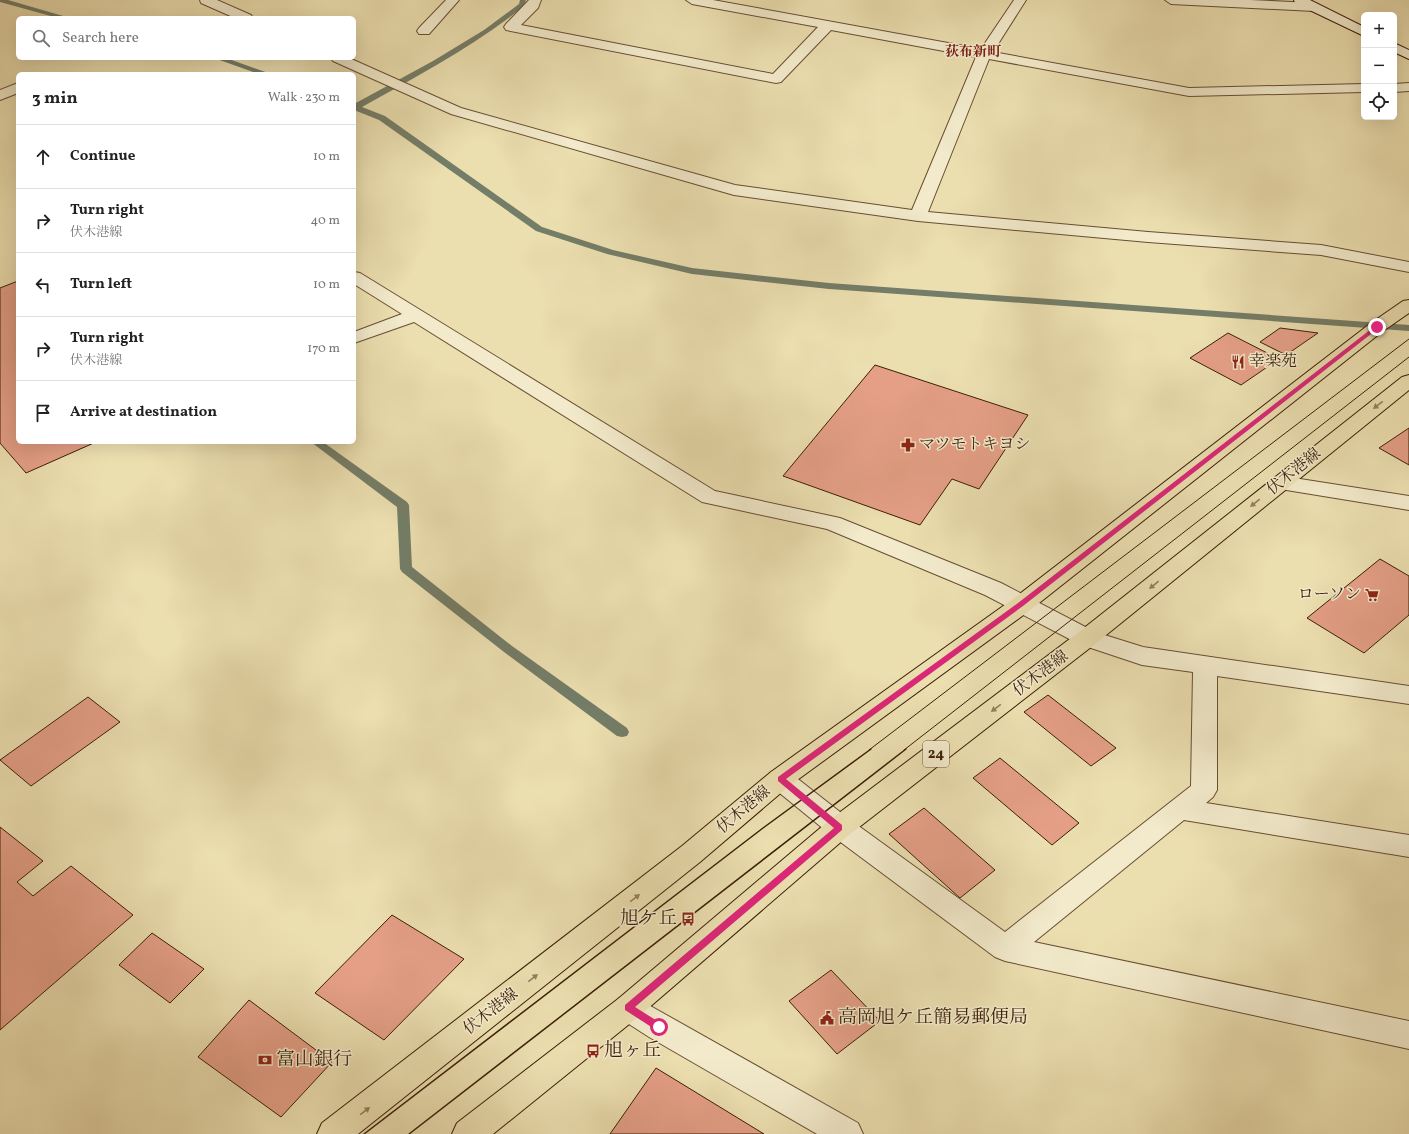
<!DOCTYPE html>
<html lang="en">
<head>
<meta charset="utf-8">
<style>
  :root { --surface:#fff; --page:#f6f6f6; --text:#222; --muted:#767676; --line:#e0e0e0 }
  body { margin:0; font-family:Vollkorn,"Noto Serif JP",serif; background:var(--page); color:var(--text) }
  .controls { position:absolute; right:12px; top:12px; display:grid; overflow:hidden; border-radius:6px; box-shadow:0 4px 16px #0002 }
  .controls button { width:36px; height:36px; display:grid; place-items:center; padding:0; border:0; border-bottom:1px solid var(--line); background:var(--surface); color:var(--text); font:20px sans-serif }
  .stop { position:absolute; width:12px; height:12px; margin:-9px; border:3px solid #db2777; border-radius:50%; background:#fff }
  .stop.end { background:#db2777; border-color:#fff; box-shadow:0 1px 4px #0008 }
  .list { margin:0; padding:0; list-style:none }
  h2 { display:flex; justify-content:space-between; align-items:center; height:52px; margin:0; padding:0 16px; font-size:17px }
  h2 small { font-size:13px; font-weight:400; color:var(--muted) }
  .list li { display:grid; grid-template-columns:26px 1fr auto; gap:12px; align-items:center; box-sizing:border-box; height:64px; padding:0 16px; border-top:1px solid var(--line) }
  .list b { display:block; font-size:15px; white-space:nowrap }
  .list p { margin:0; font-size:13px; white-space:nowrap; color:var(--muted) }
  .list em { font-size:13px; font-style:normal; color:var(--muted) }
  .icon { flex:none; width:22px; height:22px; fill:none; stroke:currentColor; stroke-width:2; stroke-linecap:round; stroke-linejoin:round }
  .map { position:relative; flex:none; width:1409px; height:1134px; overflow:hidden }
  .search { position:absolute; background:var(--surface); box-shadow:0 4px 16px #0002; left:16px; top:16px; width:340px; height:44px; display:flex; align-items:center; gap:10px; box-sizing:border-box; padding:0 14px; border-radius:6px; color:var(--muted); font-size:15px }
  .panel { position:absolute; background:var(--surface); box-shadow:0 4px 16px #0002; left:16px; top:72px; width:340px; height:372px; border-radius:6px }
  .map>svg:first-child { display:block }
</style>
</head>
<body>
<div class="map">
<svg width="1409" height="1134" viewBox="0 0 1409 1134">
  <rect width="100%" height="100%" fill="#ebdeaf"/>
  <filter id="stains"><feTurbulence type="fractalNoise" baseFrequency=".005" numOctaves="4"/><feColorMatrix values="0 0 0 0 .2 0 0 0 0 .09 0 0 0 0 .02 0 0 0 .5 -.17"/></filter>
  <radialGradient id="worn" r=".72"><stop offset=".6" stop-color="#630" stop-opacity="0"/><stop offset="1" stop-color="#630" stop-opacity=".3"/></radialGradient>
  <g fill="none" stroke-linecap="round" stroke-linejoin="round">
    <!-- stream -->
    <path fill="#747d67" fill-rule="evenodd" d="M0 0H8L70 18H58L0 2Z
      M520 0H526L524 6C473 47 419 75 362 107L385 116 542 227 613 250 692 268 829 283 1409 325V331L829 289 692 274 607 254 536 231 379 120 354 110V104L433 61 484 30 519 4Z
      M214 58H226L271 74H259Z
      M311 442H323L407 502 409 505 412 567 512 646 627 728 629 732 627 736 622 737 617 736 504 652 402 572 400 569 397 507Z"/>
  </g>
  <!-- building -->
  <path fill="#e49f86" stroke="#3c1e08" d="M18 281V442H96L26 473 0 443V288Z
    M1280 328 1318 333 1286 355 1260 342Z
    M1228 333 1279 359 1241 385 1190 358Z
    M875 365 1028 415 979 489 952 479 920 525 783 476Z
    M1409 428V465L1379 448Z
    M1380 559 1409 576V615L1364 653 1307 618Z
    M1048 695 1116 748 1091 766 1024 712Z
    M88 697 120 722 31 786 0 760Z
    M1000 758 1079 823 1052 845 973 778Z
    M924 808 995 870 960 898 889 834Z
    M0 827 43 861 17 882 33 896 71 866 133 915 0 1030Z
    M392 915 464 959 384 1040 315 993Z
    M152 933 204 969 170 1003 119 965Z
    M831 970 880 1021 837 1054 789 1001Z
    M249 1000 332 1062 281 1117 198 1057Z
    M656 1068 764 1134H610Z"/>
  <g fill="none" stroke-linecap="round" stroke-linejoin="round">
    <!-- street casing -->
    <g stroke="#684e32" stroke-width="2">
      <path id="street" d="M200 0H217L251 15 253 18H235L201 3Z
        M446 0H459L429 34H419L417 31 419 28Z
        M529 0H541L538 8 521 25 773 74 818 27 692 4 686 0H713L981 49 1014 0H1026L993 52 1189 88 1364 84V92L1189 96 989 59 928 212 1148 232 1321 245 1409 262V272L1321 255 1148 242 918 221 734 195 451 114 333 61 331 58H349L461 108 735 185 912 210 976 57 831 30 781 82 776 83 506 30 504 27 506 24Z
        M1165 0H1250L1314 3 1320 7 1314 11 1171 4Z
        M18 83V93L0 100V90Z
        M1409 83V91L1394 92V84Z
        M354 272 360 273 715 491 840 518 1001 583 1095 632 1143 647 1409 686V704L1217 676V790L1213 797 1206 803 1409 835V857L1184 820 1034 942 1409 1021V1049L1005 961 995 957 831 835 771 786 767 779 771 772 780 769 789 772 849 819 1005 932 1191 786 1193 672 1142 665 1079 644 985 595 827 529 702 502 414 322 354 343V332L402 314 354 284Z
        M1281 476 1409 496V510L1274 488 1271 483 1274 478Z
        M628 995 638 999 858 1123 863 1134H817L649 1037 618 1017 613 1008 618 999Z"/>
    </g>
    <!-- secondary casing -->
    <g stroke="#3c1e08" stroke-width="2">
      <path id="secondary" d="M1294 0H1310L1364 27V36L1295 3Z
        M1394 43 1409 50V59L1394 52Z"/>
    </g>
    <!-- primary casing -->
    <g stroke="#3c1e08" stroke-width="2">
      <path id="primary" d="M1409 300V313L1383 331 1029 611 789 786 700 862 358 1134H317L322 1123 682 846 771 772 1013 599 1371 323 1403 301Z
        M1409 375V390L1095 644 849 835 638 1017 493 1134H452L457 1123 618 999 831 819 1079 632 1402 377Z"/>
    </g>
    <!-- street -->
    <use href="#street" fill="#f2eacb" fill-rule="evenodd"/>
    <!-- secondary -->
    <use href="#secondary" fill="#f2eacb" fill-rule="evenodd"/>
    <!-- primary -->
    <use href="#primary" fill="#ebdeaf" fill-rule="evenodd"/>
    <!-- tram-far1 -->
    <path stroke="#3c1e08" stroke-width="1" d="M869 750 1409 339
      M904 750 1409 357"/>
    <!-- tram -->
    <path stroke="#3c1e08" stroke-width="1.5" d="M364 1134 763 828 871 749
      M409 1134 906 749"/>
  </g>
  <!-- one-way arrows -->
  <defs><path id="oneway-solid" d="M-6-.8H1V-3.2L6.5 0L1 3.2V.8H-6Z"/></defs>
  <g fill="#947e5c">
    <use href="#oneway-solid" transform="translate(1378 405) rotate(142)"/>
    <use href="#oneway-solid" transform="translate(1255 503) rotate(141)"/>
    <use href="#oneway-solid" transform="translate(1154 585) rotate(141)"/>
    <use href="#oneway-solid" transform="translate(996 708) rotate(143)"/>
    <use href="#oneway-solid" transform="translate(635 898) rotate(-38)"/>
    <use href="#oneway-solid" transform="translate(533 978) rotate(-38)"/>
    <use href="#oneway-solid" transform="translate(365 1111) rotate(-38)"/>
  </g>
  <!-- route -->
  <path fill="#db2777" d="M1375 326 1380 327 1023 606 786 779 842 825V830L635 1007 662 1024V1030H656L625 1010V1005L834 828 778 781V777L1018 603Z"/>
  <!-- icons -->
  <defs>
    <g id="restaurant-bare" transform="scale(1.08)"><path d="M-5-6h1v4h1v-4h1v4h1v-4h1v5L-1.5 .5V6h-2V.5L-5-1ZM5-6V6H3V1.5H1.5Q1.5-4 5-6Z" fill="#8f2418" stroke="#f2eacb" stroke-width="2.5" paint-order="stroke"/></g>
    <g id="pharmacy-bare" transform="scale(1.08)"><path d="M-2-6h4v4h4v4h-4v4h-4v-4h-4v-4h4Z" fill="#8f2418" stroke="#f2eacb" stroke-width="2.5" paint-order="stroke"/></g>
    <g id="supermarket-bare" transform="scale(1.08)"><path d="M-6-5.5h2.5l.6 2H6L4.5 2H-2.5L-4.4-4H-6ZM-1.5 3.2a1.3 1.3 0 1 0 .1 0ZM3 3.2a1.3 1.3 0 1 0 .1 0Z" fill="#8f2418" stroke="#f2eacb" stroke-width="2.5" paint-order="stroke"/></g>
    <g id="bus-bare" transform="scale(1.08)"><path d="M-5-6H5V4H4V6H2V4H-2V6H-4V4H-5ZM-3.5-4V0h7V-4ZM-3.5 1.2v1.5H-2V1.2ZM2 1.2v1.5H3.5V1.2Z" fill="#8f2418" stroke="#f2eacb" stroke-width="2.5" paint-order="stroke"/></g>
    <g id="civic-bare" transform="scale(1.08)"><path d="M-.6-6.5H3V-4.5H.6V-3L4-1V1h2V6H-6V1h2V-1L-.6-3ZM-1.2 2.5V6h2.4V2.5Z" fill="#8f2418" stroke="#f2eacb" stroke-width="2.5" paint-order="stroke"/></g>
    <g id="bank-bare" transform="scale(1.08)"><path d="M-6-4H6V4H-6ZM0-2.3a2.3 2.3 0 1 0 0 4.6a2.3 2.3 0 1 0 0-4.6Z" fill="#8f2418" stroke="#f2eacb" stroke-width="2.5" paint-order="stroke"/></g>
  </defs>
  <g fill-rule="evenodd">
    <use href="#restaurant-bare" x="1238" y="362"/>
    <use href="#pharmacy-bare" x="908" y="445"/>
    <use href="#supermarket-bare" x="1372" y="595"/>
    <use href="#bus-bare" x="688" y="919"/>
    <use href="#civic-bare" x="827" y="1018"/>
    <use href="#bus-bare" x="593" y="1051"/>
    <use href="#bank-bare" x="265" y="1060"/>
  </g>
  <g text-anchor="middle" dominant-baseline="central" stroke-width="3" stroke-linejoin="round" paint-order="stroke">
    <!-- far-neighbourhood labels -->
    <g font-size="14" font-weight="bold" fill="#7a1f14" stroke="#f2eacb">
      <text x="973" y="52">荻布新町</text>
    </g>
    <!-- shield labels -->
    <rect fill="#f2eacb" stroke="#735b42" stroke-width="1" x="923" y="741" width="26" height="26" rx="3"/>
    <g font-size="15" font-weight="bold" fill="#3c1e08">
      <text x="936" y="754">24</text>
    </g>
    <!-- poi labels -->
    <g font-size="16" fill="#3c1e08" stroke="#f2eacb" text-anchor="start">
      <text x="1249" y="362">幸楽苑</text>
      <text x="919" y="445">マツモトキヨシ</text>
      <text x="1361" y="595" text-anchor="end">ローソン</text>
    </g>
    <!-- street labels -->
    <g font-size="16" fill="#3c1e08" stroke="#f2eacb">
      <text transform="translate(1294 472) rotate(-39)">伏木港線</text>
      <text transform="translate(1041 674) rotate(-37)">伏木港線</text>
      <text transform="translate(744 810) rotate(-40)">伏木港線</text>
      <text transform="translate(491 1012) rotate(-38)">伏木港線</text>
    </g>
    <!-- near-poi labels -->
    <g font-size="19" fill="#3c1e08" stroke="#f2eacb" text-anchor="start">
      <text x="677" y="919" text-anchor="end">旭ケ丘</text>
      <text x="838" y="1018">高岡旭ケ丘簡易郵便局</text>
      <text x="604" y="1051">旭ヶ丘</text>
      <text x="276" y="1060">富山銀行</text>
    </g>
  </g>
  <rect width="100%" height="100%" filter="url(#stains)"/>
  <rect width="100%" height="100%" fill="url(#worn)"/>
</svg>
<div class="controls">
<button>+</button>
<button>−</button>
<button><svg class="icon" aria-label="locate" viewBox="0 0 24 24"><circle cx="12" cy="12" r="6"/><path d="M12 2v4M12 18v4M2 12h4M18 12h4"/></svg></button>
</div>
<div class="stop" style="left:659px;top:1027px"></div>
<div class="stop end" style="left:1377px;top:327px"></div>
<div class="search"><svg class="icon" aria-label="search" viewBox="0 0 24 24"><circle cx="10" cy="10" r="6"/><path d="M15 15l6 6"/></svg>Search here</div>
<section class="panel">
<h2>3 min<small>Walk · 230 m</small></h2>
<ul class="list">
<li><svg class="icon" aria-label="ahead" viewBox="0 0 24 24"><path d="M12 20V5M6 11l6-6 6 6"/></svg><div><b>Continue</b></div><em>10 m</em></li>
<li><svg class="icon" aria-label="right" viewBox="0 0 24 24"><path d="M7 20v-9h11M14 6l5 5-5 5"/></svg><div><b>Turn right</b><p>伏木港線</p></div><em>40 m</em></li>
<li><svg class="icon" aria-label="left" viewBox="0 0 24 24"><path d="M17 20v-9H6M10 6l-5 5 5 5"/></svg><div><b>Turn left</b></div><em>10 m</em></li>
<li><svg class="icon" aria-label="right" viewBox="0 0 24 24"><path d="M7 20v-9h11M14 6l5 5-5 5"/></svg><div><b>Turn right</b><p>伏木港線</p></div><em>170 m</em></li>
<li><svg class="icon" aria-label="arrive" viewBox="0 0 24 24"><path d="M6 21V4h12l-3 4 3 4H6"/></svg><div><b>Arrive at destination</b></div></li>
</ul>
</section>
</div>
</body>
</html>
